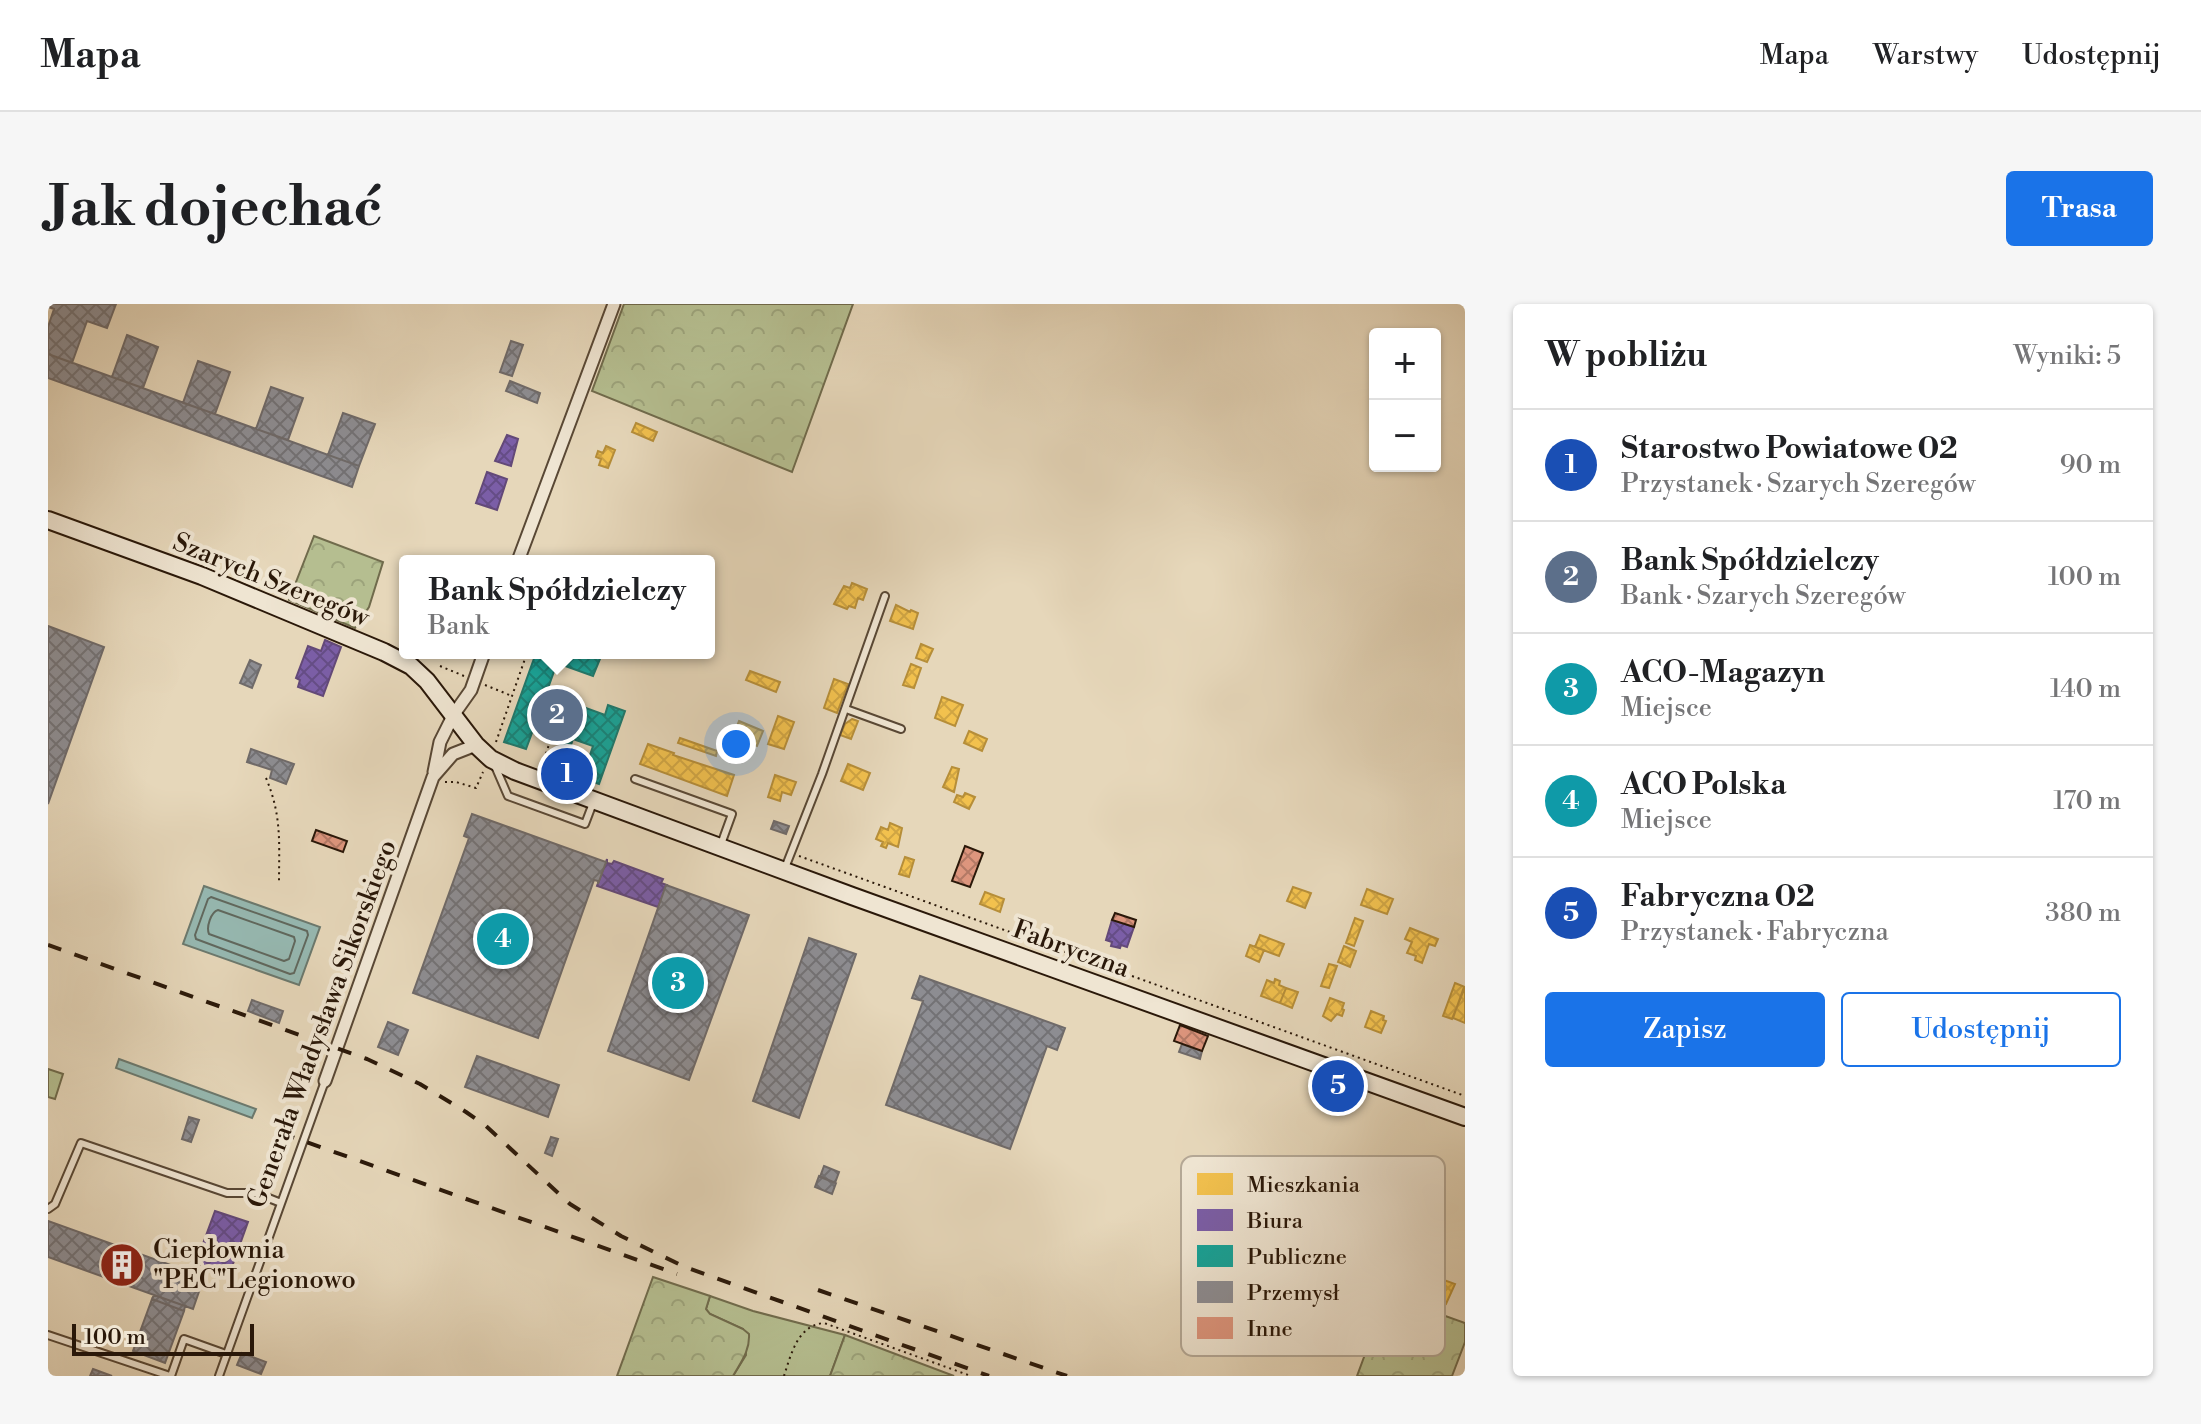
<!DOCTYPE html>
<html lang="pl">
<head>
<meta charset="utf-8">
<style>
  :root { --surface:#fff; --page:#f6f6f6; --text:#202124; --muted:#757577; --line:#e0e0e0; --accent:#1a73e8 }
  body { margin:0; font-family:"Libre Bodoni",serif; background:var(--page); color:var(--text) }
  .controls { position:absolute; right:24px; top:24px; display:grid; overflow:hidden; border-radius:8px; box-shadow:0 2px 6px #0004 }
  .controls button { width:72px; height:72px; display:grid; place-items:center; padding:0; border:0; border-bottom:2px solid var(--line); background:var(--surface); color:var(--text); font:40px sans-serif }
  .scale { position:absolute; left:24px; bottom:20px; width:182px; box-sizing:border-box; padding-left:8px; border:4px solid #2a1809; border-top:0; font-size:22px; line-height:28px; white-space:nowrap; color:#2a1809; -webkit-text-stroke:6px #efe5d2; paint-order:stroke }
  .you { position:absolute; left:688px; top:440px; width:28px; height:28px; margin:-20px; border:6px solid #fff; border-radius:50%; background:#1a73e8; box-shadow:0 0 0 12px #1a73e833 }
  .badge { display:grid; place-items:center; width:52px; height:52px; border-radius:50%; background:var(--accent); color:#fff; font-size:26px; font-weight:700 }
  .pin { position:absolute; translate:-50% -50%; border:4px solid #fff; box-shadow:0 2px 8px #0006 }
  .popup { position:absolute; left:351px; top:251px; width:316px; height:104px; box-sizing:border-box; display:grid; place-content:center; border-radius:8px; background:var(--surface); filter:drop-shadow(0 2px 6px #0005); font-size:26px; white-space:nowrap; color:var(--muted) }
  .popup b { font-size:30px; color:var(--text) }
  .popup::after { content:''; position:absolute; left:50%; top:100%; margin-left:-16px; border:16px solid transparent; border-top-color:var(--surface) }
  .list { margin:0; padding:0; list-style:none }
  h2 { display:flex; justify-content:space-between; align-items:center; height:104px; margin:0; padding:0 32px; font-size:34px }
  h2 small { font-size:26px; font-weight:400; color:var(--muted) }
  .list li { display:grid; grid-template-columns:52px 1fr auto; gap:24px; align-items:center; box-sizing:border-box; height:112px; padding:0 32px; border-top:2px solid var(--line) }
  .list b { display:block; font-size:30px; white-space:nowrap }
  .list p { margin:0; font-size:26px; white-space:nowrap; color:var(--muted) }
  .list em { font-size:26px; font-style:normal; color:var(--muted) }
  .actions { display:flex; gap:16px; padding:24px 32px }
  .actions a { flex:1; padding:18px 0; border:2px solid var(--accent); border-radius:8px; text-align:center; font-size:28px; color:var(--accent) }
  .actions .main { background:var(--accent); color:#fff }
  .map { position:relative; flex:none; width:1417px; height:1072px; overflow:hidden; border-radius:8px }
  header { display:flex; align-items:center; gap:48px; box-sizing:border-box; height:112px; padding:0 40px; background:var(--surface); border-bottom:2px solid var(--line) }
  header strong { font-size:38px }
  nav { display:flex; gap:44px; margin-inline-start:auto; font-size:28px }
  .intro { display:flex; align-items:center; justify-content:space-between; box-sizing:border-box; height:192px; padding:0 48px }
  h1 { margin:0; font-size:56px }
  .button { padding:20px 36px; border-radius:8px; background:var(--accent); color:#fff; font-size:28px; font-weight:700 }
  main { display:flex; gap:48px; padding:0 48px }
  aside { flex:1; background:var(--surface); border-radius:8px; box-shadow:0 2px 6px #0004 }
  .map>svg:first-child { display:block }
</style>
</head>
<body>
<header>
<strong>Mapa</strong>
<nav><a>Mapa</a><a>Warstwy</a><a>Udostępnij</a></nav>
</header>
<div class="intro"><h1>Jak dojechać</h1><a class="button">Trasa</a></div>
<main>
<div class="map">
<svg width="1417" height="1072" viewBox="0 0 1417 1072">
  <defs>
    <pattern id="forest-crowns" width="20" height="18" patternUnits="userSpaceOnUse" patternTransform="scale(2)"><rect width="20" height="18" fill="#b5be90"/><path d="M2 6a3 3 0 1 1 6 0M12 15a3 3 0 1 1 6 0" fill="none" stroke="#9ca37b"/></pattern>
    <pattern id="homes-cross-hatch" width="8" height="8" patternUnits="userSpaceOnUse" patternTransform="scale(2)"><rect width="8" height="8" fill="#f2c14e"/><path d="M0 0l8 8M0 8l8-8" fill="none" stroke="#d0a543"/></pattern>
    <pattern id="offices-cross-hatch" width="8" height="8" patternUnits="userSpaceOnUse" patternTransform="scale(2)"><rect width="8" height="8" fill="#7b5ea7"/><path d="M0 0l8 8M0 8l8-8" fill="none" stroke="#654d86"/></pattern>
    <pattern id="public-cross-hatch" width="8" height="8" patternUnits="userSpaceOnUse" patternTransform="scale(2)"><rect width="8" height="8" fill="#17a398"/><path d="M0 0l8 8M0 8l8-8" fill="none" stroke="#15847a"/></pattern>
    <pattern id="industry-cross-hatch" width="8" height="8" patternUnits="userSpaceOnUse" patternTransform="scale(2)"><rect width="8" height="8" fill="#8d8d92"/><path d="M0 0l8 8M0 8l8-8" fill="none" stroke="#737275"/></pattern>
    <pattern id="building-cross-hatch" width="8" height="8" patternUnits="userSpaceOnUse" patternTransform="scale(2)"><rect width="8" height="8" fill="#dd957d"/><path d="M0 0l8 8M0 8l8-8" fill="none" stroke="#b37965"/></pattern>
  </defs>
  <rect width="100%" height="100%" fill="#e6d7ba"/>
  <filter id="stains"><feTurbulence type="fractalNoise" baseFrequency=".0025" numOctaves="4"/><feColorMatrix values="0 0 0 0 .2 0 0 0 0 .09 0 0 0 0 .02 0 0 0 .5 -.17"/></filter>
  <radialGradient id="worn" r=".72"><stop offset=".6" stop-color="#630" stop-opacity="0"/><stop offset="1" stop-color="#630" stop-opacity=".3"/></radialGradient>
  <!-- grass -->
  <path fill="#b5be90" stroke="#706b4c" stroke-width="2" d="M0 765 15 770 7 795 0 793Z
    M662 992 705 1007 797 1031 782 1072H685L698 1051 695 1025 662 1010 658 1005Z"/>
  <!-- forest -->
  <path fill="url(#forest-crowns)" stroke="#706b4c" stroke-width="2" d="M576 0H805L744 168 544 87Z
    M266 232 335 258 321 303 307 324 241 296Z
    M605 973 662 992 658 1005 662 1010 695 1025 701 1030C702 1047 693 1058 685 1072H569Z
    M1339 991 1417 1019V1038L1404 1072H1309Z
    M797 1031 906 1072H782Z"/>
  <!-- water -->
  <path fill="#96b9b2" stroke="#6b796e" stroke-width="2" d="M156 582 272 623 251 681 135 640Z
    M71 755 208 805 204 814 68 764Z"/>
  <!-- homes -->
  <path fill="url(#homes-cross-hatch)" stroke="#b68e39" stroke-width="2" d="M588 119 609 128 605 137 584 128Z
    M558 142 567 146 560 164 551 161 553 155 548 153 550 147 555 149Z
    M804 279 819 285 815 296 810 294 807 304 801 302 799 305 786 300 796 282 802 284Z
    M848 301 862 308 863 306 870 309 865 325 842 317Z
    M873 340 885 345 879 358 868 354Z
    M863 360 873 364 866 384 855 381Z
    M702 367 732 378 728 388 698 376Z
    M786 375 800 380 789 409 776 404Z
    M894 393 915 401 907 422 887 414Z
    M730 412 746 418 736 445 720 440Z
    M804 415 810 417 803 435 792 431 797 420Z
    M691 417 715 427 709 442 685 432Z
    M921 427 939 435 934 447 916 439Z
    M632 434 669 447 668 452 630 439Z
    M600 440 626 449 625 451 686 471 679 492 592 460Z
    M800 460 822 469 815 486 793 477Z
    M904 463 911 465 906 488 895 483Z
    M727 471 748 478 743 491 734 488 732 497 720 493Z
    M917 489 927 493 921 505 906 498 909 491 915 493Z
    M842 519 854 524 850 543 840 539 838 544 833 542 835 538 828 535 833 523 840 526Z
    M857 553 866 556 861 573 851 570Z
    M1245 583 1263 589 1257 604 1239 597Z
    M1319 585 1345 595 1339 610 1313 601Z
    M937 588 956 595 952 608 932 600Z
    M1307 614 1315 617 1306 642 1298 639Z
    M1362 624 1390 635 1387 642 1381 640 1374 659 1367 656 1368 652 1359 649 1364 638 1357 635Z
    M1212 631 1236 640 1231 652 1207 643Z
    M1202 641 1216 646 1211 658 1198 652Z
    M1296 642 1308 647 1302 663 1290 658Z
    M1281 660 1289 662 1281 684 1273 682Z
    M1227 675 1232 677 1231 681 1238 684 1232 699 1213 692 1219 676 1226 679Z
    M1407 679 1417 683 1404 715 1395 712Z
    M1416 683H1417V719L1405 714Z
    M1238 684 1250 688 1244 704 1232 699Z
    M1282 694 1296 699 1294 705 1296 706 1294 712 1289 710 1283 717 1275 712Z
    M1323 707 1336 712 1335 716 1338 717 1333 729 1317 723Z
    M1372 901 1380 904 1375 919 1379 920 1377 927 1373 925 1371 928 1364 925Z
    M1362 929 1370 932 1365 944 1358 941Z
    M1366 961 1377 967 1373 976 1361 970Z
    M1391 969 1395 971 1393 975 1407 980 1398 1000 1380 992 1384 983 1386 984Z"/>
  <!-- offices -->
  <path fill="url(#offices-cross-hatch)" stroke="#634978" stroke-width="2" d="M459 131 470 135 463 162 447 157Z
    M439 168 459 175 449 206 428 199Z
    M277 336 293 343 275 392 250 383 252 376 248 374 260 342 273 347Z
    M559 555V559L564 560 566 557 615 575 613 579 619 581 610 603 549 582Z
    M1064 616 1086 623 1079 643 1073 641 1072 644 1063 642 1064 638 1058 636Z
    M167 907 200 918 181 971 148 959Z"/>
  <!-- public -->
  <path fill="url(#public-cross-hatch)" stroke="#1d796d" stroke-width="2" fill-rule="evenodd" d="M488 349 554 350 545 372 509 359 493 404 522 414 527 400 557 411 560 401 577 407 551 480 533 474 535 470 506 460 520 420 491 410 478 445 456 438ZM525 435 545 442 539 460 519 453Z"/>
  <!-- industry -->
  <path fill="url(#industry-cross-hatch)" stroke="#6f6a69" stroke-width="2" d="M0 0H68L59 24 39 17 24 59 0 50V23L6 5 0 3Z
    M79 31 110 43 95 84 64 73Z
    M463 37 475 41 464 72 452 68Z
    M0 50 311 162 304 183 0 74Z
    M150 57 182 68 167 110 135 99Z
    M462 77 492 89 489 99 458 87Z
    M223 83 255 94 240 136 208 125Z
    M295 109 327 120 311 162 280 151Z
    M0 322 56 343 0 500Z
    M202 356 213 361 204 384 192 379Z
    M203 445 246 460 238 480 222 474 224 466 199 458Z
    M424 510 558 558 550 580V577L546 576 490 734 365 689 421 534 416 532Z
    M726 517 741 522 738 530 723 525Z
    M618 581 701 611 641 776 560 747Z
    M761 634 808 650 751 814 705 797Z
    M872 672 1017 724 1009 746 999 742 962 845 838 801 875 697 864 694Z
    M204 696 235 707 231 719 200 707Z
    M340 718 360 726 350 751 330 743Z
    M1134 740 1154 747 1152 755 1131 748Z
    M429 752 511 781 500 813 417 783Z
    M141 813 151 816 143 838 134 835Z
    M503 833 510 835 504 852 497 849Z
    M776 862 791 868 787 879 772 873Z
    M771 872 788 879 784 890 767 883Z
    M0 917 156 973 145 1005 0 953Z
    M106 991 137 1002 136 1007 104 995Z
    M104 995 136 1007 117 1059 85 1047Z
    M194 1049 218 1058 213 1070 189 1061Z
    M45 1065 64 1072H42Z"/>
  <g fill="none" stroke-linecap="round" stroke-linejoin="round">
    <!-- shore -->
    <path stroke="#60685e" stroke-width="2" d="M163 593 259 627 260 631 246 669 242 670 148 635 147 631 160 595Z
      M170 606 246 633 247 637 241 655 236 657 161 630C158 623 163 608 170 606Z"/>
  </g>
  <!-- building -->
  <path fill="url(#building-cross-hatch)" stroke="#2a1809" stroke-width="2" d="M268 526 299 537 295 548 264 537Z
    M917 542 935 549 922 583 904 577Z
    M1067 609 1088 616 1086 623 1064 616Z
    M1132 721 1160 732 1154 747 1126 737Z"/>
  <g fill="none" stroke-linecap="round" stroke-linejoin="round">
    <!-- lane casing -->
    <g stroke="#594835" stroke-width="10">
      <path id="lane" d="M798 405 853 425
        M447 462 460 492 537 520 545 499
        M587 475 684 510 672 543
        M737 564 774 470 837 292
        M0 905 7 900 33 839 179 889H208L233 899
        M0 1031 122 1072
        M123 1072 136 1035 178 1050
        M171 1072 277 777"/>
    </g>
    <!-- street casing -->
    <g stroke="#594835" stroke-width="15">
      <path id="street" d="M470 257 566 0
        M386 468 392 438 406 410 423 386 436 349
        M277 777 385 473 405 450 428 441"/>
    </g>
    <!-- secondary casing -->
    <g stroke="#2a1809" stroke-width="20">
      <path id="secondary" d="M0 216 154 272 336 348 363 362 379 377 428 441 443 455 467 467 804 592 1417 813"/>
    </g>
    <!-- path -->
    <path stroke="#2a1809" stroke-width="2" stroke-dasharray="2 4" stroke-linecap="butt" d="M392 362 416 372
      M437 381 464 392
      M448 438 479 349
      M494 461 508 420
      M218 474C234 512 231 539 231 579
      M397 478H408L428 484 435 468
      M751 552 1417 792
      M736 1072C743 1050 750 1021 776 1019L923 1072"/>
    <!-- lane -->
    <use href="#lane" stroke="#efe5d2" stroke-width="6"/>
    <!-- street -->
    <use href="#street" stroke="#efe5d2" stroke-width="11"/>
    <!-- secondary -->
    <use href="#secondary" stroke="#efe5d2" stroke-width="16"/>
    <!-- rail -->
    <path stroke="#2a1809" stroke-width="4" stroke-dasharray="14 14" stroke-linecap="butt" d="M0 641 319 755 372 780 418 808 438 822 522 900 573 932 637 963 941 1072
      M233 829 629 970
      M770 986 1019 1072"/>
  </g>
  <!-- icons -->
  <defs>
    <g id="building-disc" transform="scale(2.3)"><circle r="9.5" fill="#8f2418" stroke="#efe5d2"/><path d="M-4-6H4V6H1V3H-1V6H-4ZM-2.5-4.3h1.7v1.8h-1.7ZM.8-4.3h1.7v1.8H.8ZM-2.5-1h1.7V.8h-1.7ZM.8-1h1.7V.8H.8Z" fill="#fff"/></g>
  </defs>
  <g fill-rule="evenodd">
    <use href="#building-disc" x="74" y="961"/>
  </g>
  <g text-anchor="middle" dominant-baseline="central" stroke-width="8" stroke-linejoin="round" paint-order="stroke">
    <!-- street labels -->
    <g font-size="26" fill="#2a1809" stroke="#efe5d2">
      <text transform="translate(223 276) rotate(22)">Szarych Szeregów</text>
      <text transform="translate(1023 645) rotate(20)">Fabryczna</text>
      <text transform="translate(274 720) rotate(-70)">Generała Władysława Sikorskiego</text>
    </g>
    <!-- poi labels -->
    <g font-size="26" fill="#2a1809" stroke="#efe5d2" text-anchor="start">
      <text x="105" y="946">Ciepłownia<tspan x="105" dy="30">"PEC"Legionowo</tspan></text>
    </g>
  </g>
  <!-- legend -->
  <rect x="1133" y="852" width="264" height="200" rx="12" fill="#efe5d2" stroke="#b4a896" stroke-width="2"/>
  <rect x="1149" y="869" width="36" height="22" fill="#f2c14e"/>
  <rect x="1149" y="905" width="36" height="22" fill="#7b5ea7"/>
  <rect x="1149" y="941" width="36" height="22" fill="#17a398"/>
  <rect x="1149" y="977" width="36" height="22" fill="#8d8d92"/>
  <rect x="1149" y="1013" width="36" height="22" fill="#dd957d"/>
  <g font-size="22" fill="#2a1809">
    <text x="1199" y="888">Mieszkania</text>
    <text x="1199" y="924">Biura</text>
    <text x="1199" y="960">Publiczne</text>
    <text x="1199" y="996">Przemysł</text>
    <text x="1199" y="1032">Inne</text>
  </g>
  <rect width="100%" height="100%" filter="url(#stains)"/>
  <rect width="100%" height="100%" fill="url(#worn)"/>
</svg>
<div class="controls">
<button>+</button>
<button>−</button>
</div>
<div class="scale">100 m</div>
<div class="you"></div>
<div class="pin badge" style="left:519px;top:470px;background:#1a4fb4">1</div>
<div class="pin badge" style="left:509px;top:411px;background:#5c6f8a">2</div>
<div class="popup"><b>Bank Spółdzielczy</b>Bank</div>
<div class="pin badge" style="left:630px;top:679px;background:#0f9aa8">3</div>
<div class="pin badge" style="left:455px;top:635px;background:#0f9aa8">4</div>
<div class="pin badge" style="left:1290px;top:782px;background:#1a4fb4">5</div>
</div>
<aside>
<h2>W pobliżu<small>Wyniki: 5</small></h2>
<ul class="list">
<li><span class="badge" style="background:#1a4fb4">1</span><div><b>Starostwo Powiatowe 02</b><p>Przystanek · Szarych Szeregów</p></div><em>90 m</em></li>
<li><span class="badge" style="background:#5c6f8a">2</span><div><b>Bank Spółdzielczy</b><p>Bank · Szarych Szeregów</p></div><em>100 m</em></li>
<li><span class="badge" style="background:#0f9aa8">3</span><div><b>ACO-Magazyn</b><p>Miejsce</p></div><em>140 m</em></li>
<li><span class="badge" style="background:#0f9aa8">4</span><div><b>ACO Polska</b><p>Miejsce</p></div><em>170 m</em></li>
<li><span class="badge" style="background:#1a4fb4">5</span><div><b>Fabryczna 02</b><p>Przystanek · Fabryczna</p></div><em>380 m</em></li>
</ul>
<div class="actions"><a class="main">Zapisz</a><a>Udostępnij</a></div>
</aside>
</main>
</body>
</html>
